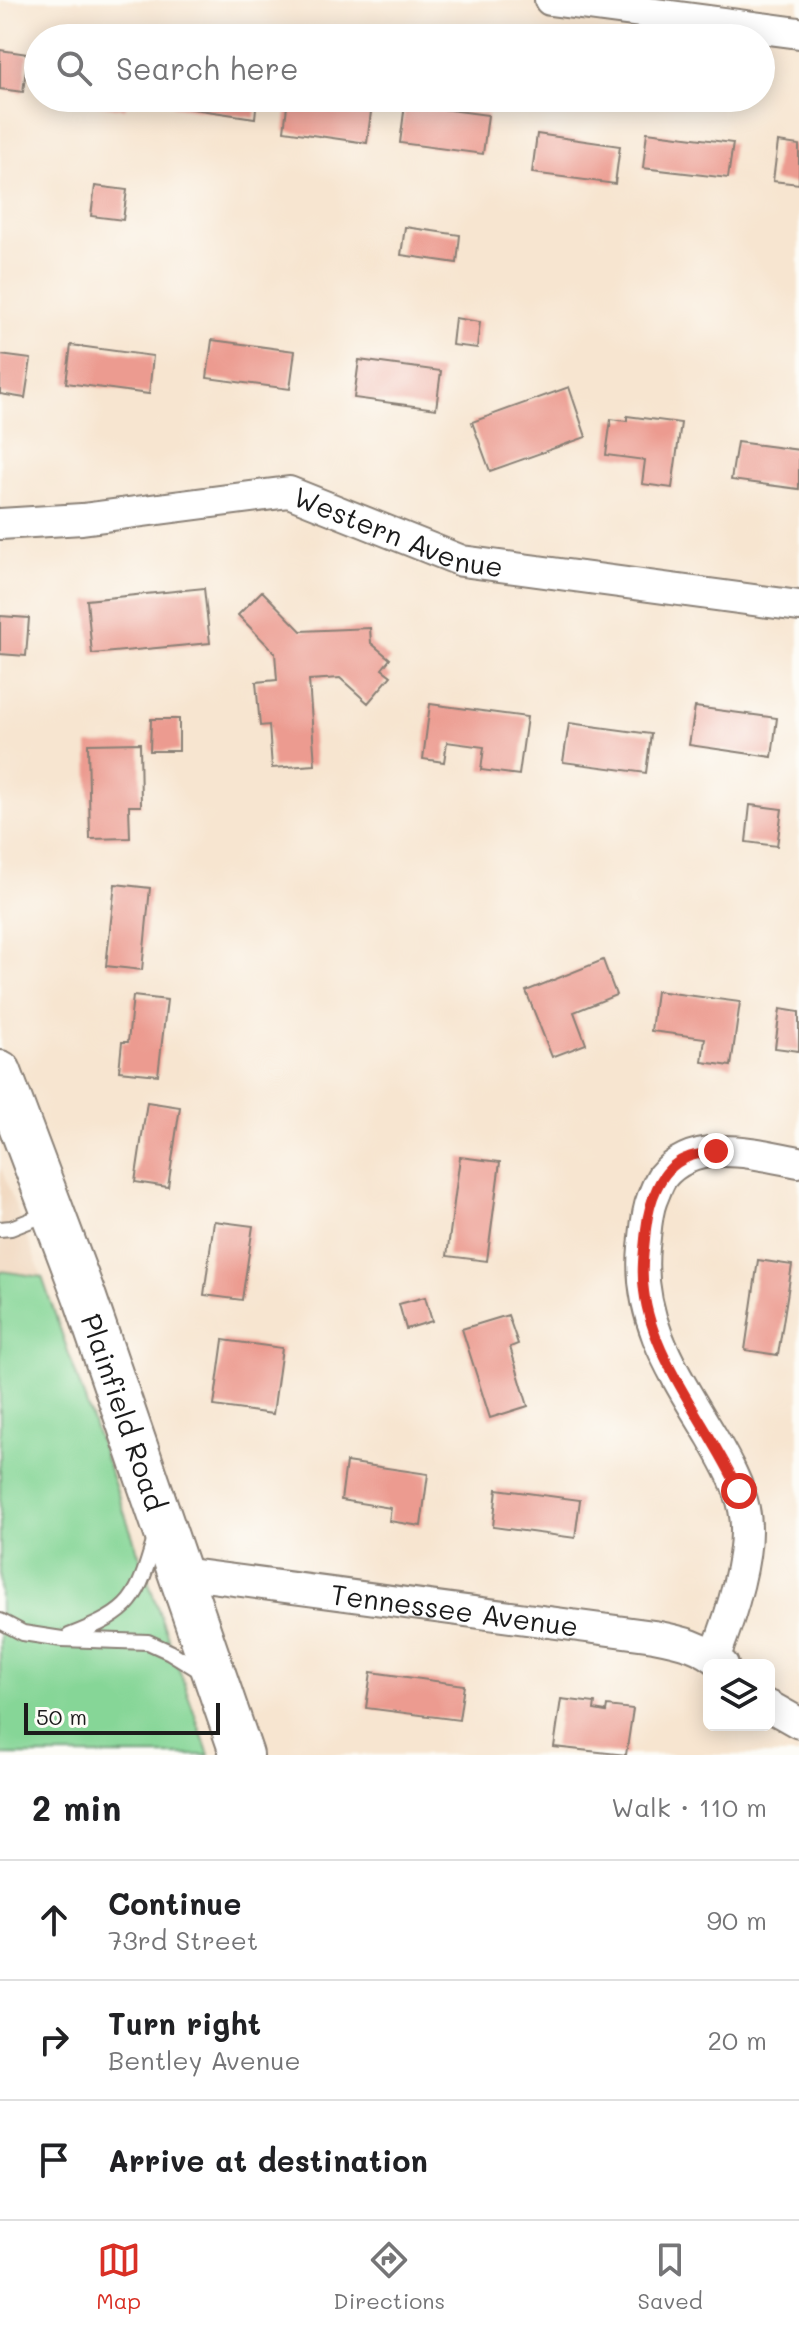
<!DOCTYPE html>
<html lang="en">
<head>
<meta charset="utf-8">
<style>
  :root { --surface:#fff; --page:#f6f6f6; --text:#202124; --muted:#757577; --line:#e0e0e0; --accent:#d93025 }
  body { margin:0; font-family:Mali,sans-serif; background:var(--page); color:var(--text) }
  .controls { position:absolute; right:24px; bottom:24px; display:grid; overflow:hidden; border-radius:12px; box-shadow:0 4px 20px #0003 }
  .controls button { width:72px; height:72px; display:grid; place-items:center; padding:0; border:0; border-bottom:2px solid var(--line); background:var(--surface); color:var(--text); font:40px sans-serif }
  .scale { position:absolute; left:24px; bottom:20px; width:196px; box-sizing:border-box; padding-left:8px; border:4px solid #1c1c1c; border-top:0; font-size:22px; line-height:28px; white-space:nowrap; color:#1c1c1c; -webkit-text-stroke:6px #fdfcf7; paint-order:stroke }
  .stop { position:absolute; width:24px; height:24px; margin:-18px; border:6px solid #d93025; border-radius:50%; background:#fff }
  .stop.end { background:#d93025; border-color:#fff; box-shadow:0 2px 8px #0008 }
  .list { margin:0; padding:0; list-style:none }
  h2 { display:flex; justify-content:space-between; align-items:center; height:104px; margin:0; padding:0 32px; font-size:34px }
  h2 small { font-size:26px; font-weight:400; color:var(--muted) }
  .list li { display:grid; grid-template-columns:52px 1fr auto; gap:24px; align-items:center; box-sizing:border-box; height:120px; padding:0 32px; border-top:2px solid var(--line) }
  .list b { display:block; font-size:30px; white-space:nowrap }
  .list p { margin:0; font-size:26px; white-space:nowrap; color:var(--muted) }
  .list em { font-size:26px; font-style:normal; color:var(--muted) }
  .icon { flex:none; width:44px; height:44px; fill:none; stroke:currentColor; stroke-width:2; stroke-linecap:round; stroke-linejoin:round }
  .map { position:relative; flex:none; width:799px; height:1755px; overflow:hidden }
  .search { position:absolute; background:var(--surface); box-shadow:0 4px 20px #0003; left:24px; right:24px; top:24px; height:88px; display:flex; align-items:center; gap:20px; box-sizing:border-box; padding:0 28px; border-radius:44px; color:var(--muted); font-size:30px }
  .sheet { height:464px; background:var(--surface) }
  nav { display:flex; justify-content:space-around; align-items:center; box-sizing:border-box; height:112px; border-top:2px solid var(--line); background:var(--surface); font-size:22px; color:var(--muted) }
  nav a { display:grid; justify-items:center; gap:4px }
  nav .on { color:var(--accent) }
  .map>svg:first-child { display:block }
</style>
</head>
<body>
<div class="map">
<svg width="799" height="1755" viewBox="0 0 799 1755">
  <rect width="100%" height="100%" fill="#fdfcf7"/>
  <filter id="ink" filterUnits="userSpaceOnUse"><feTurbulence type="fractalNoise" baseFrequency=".0125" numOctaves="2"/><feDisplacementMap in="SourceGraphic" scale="16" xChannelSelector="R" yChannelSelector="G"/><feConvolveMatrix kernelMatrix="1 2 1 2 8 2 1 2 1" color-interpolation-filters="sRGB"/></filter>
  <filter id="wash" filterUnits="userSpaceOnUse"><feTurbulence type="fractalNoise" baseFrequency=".006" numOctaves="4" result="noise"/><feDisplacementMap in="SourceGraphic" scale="32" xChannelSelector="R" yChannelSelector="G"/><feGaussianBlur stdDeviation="1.8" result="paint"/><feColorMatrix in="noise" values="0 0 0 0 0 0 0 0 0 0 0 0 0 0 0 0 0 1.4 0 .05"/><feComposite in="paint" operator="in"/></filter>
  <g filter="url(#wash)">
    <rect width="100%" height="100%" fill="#f7e5d0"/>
    <!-- built -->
    <path fill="#f0d6bc" d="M0 1165 42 1277 0 1271Z"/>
    <!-- green -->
    <path fill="#86d697" stroke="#51795a" stroke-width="2" d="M0 1271 42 1277 209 1755H0Z"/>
    <g id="blocks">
      <!-- building -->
      <path fill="#ec9b90" d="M0 50 28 54 23 92 0 89Z
        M58 98H127L125 109Z
        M173 98H257L255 118 172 106Z
        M288 98H326L372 104 367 143 284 131Z
        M405 104 488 115 483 154 400 143Z
        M647 132 733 143 728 178 643 168Z
        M537 134 620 146 615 184 532 173Z
        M778 142 799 145V184L773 181Z
        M95 186 127 190 123 220 91 216Z
        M405 227 460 235 457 263 401 255Z
        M455 318 480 322 477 348 452 345Z
        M212 340 295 351 290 389 207 378Z
        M71 345 153 356 149 394 66 383Z
        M0 355 31 359 25 398 0 394Z
        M359 360 441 371 436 409 354 398Z
        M569 387 586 437 490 471 472 422Z
        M627 416 681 423 672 488 642 484 645 460 606 455 611 419 627 421Z
        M737 442 799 450V489L731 480Z
        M204 588 210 643 92 654 87 600Z
        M262 591 301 631 370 628 371 643 390 659 382 669 391 676 368 703 340 678 309 680 315 765 272 768 269 725 260 726 256 682 277 680 275 653 238 615Z
        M0 616 29 618 26 656 0 654Z
        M430 704 527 717 519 775 481 770 484 747 447 742 444 762 423 759Z
        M695 707 777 718 772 757 689 745Z
        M151 719H179V751H150Z
        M569 723 651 734 646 773 563 762Z
        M140 743 141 806H129L130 838 90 839 88 744Z
        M750 805 782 809 777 846 746 842Z
        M115 884 150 888 142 970 106 966Z
        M603 960 616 995 574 1012 586 1044 552 1057 526 991Z
        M656 991 740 1002 731 1066 702 1062 705 1038 651 1031Z
        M133 996 167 1000 158 1075 119 1071 122 1042H128Z
        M780 1009 799 1012V1051L775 1048Z
        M147 1102 180 1107 168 1187 135 1182Z
        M460 1157 500 1162 487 1261 447 1256Z
        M214 1221 253 1226 242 1300 204 1295Z
        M758 1260 792 1265 778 1355 745 1350Z
        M425 1297 432 1321 406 1329 399 1304Z
        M508 1315 518 1344 510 1347 528 1406 490 1418 462 1329Z
        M223 1340 282 1348 273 1414 214 1406Z
        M346 1462 428 1474 421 1526 389 1521 391 1508 341 1500Z
        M497 1489 580 1500 575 1538 493 1527Z
        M371 1672 464 1685 459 1720 366 1708Z
        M561 1699 595 1703 594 1710 606 1712 607 1706 633 1709 626 1755 554 1747Z"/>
    </g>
  </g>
  <g filter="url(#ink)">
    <use href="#blocks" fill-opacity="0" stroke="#8a8076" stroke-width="2"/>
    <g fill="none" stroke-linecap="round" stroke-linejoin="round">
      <!-- lane casing -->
      <g stroke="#8a8076" stroke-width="18">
        <path id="lane" d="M0 1229 11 1228 49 1213
          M0 1621 23 1633 62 1639 148 1642 170 1652 204 1673
          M69 1636C134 1611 137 1600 156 1535"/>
      </g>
      <!-- street casing -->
      <g stroke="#8a8076" stroke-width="34">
        <g id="street">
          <path d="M550 0 799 33"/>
          <path id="s1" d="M0 524 82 519 289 492 462 561 799 606"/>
          <path id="s2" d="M181 1573 654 1636C680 1641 704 1646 723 1665"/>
          <path d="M715 1656C730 1618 753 1550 744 1509 739 1484 725 1460 712 1437 676 1376 637 1322 644 1247 646 1231 646 1214 652 1199 655 1192 658 1183 662 1177 695 1136 755 1154 799 1162"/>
          <path d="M769 1706 799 1723"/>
        </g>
      </g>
      <!-- secondary casing -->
      <g stroke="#8a8076" stroke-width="46">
        <g id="secondary">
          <path id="s3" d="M0 1072 85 1298 242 1755"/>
        </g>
      </g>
      <!-- lane -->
      <use href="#lane" stroke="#fff" stroke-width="14"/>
      <!-- street -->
      <use href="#street" stroke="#fff" stroke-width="30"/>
      <!-- secondary -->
      <use href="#secondary" stroke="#fff" stroke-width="42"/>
    </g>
  </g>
  <g fill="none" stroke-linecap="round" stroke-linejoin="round" filter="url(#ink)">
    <!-- route -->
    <path stroke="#d93025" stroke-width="10" d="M716 1151C706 1153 695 1154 686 1158 659 1169 649 1203 646 1229 644 1250 641 1270 644 1291 652 1360 710 1427 739 1491"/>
  </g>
  <g text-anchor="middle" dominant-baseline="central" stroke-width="6" stroke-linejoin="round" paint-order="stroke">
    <!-- street labels -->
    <g font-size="28" fill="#1c1c1c" stroke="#fdfcf7">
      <text stroke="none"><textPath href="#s1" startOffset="408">Western Avenue</textPath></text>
      <text stroke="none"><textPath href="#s3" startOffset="362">Plainfield Road</textPath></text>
      <text stroke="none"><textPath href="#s2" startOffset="276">Tennessee Avenue</textPath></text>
    </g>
  </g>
</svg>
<div class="controls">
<button><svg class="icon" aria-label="layers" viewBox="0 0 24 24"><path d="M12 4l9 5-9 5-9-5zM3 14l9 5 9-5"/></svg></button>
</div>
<div class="scale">50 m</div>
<div class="stop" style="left:739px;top:1491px"></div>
<div class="stop end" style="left:716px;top:1151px"></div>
<div class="search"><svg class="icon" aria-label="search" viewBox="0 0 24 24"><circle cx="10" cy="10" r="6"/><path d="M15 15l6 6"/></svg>Search here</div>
</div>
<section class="sheet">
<h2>2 min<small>Walk · 110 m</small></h2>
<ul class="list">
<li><svg class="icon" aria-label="ahead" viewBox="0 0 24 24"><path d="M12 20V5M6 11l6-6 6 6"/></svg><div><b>Continue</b><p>73rd Street</p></div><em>90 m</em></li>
<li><svg class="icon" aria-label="right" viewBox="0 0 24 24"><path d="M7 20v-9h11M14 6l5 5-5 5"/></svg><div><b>Turn right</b><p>Bentley Avenue</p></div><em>20 m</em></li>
<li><svg class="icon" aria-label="arrive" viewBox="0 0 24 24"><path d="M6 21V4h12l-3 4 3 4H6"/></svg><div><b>Arrive at destination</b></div></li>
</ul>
</section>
<nav>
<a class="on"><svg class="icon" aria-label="map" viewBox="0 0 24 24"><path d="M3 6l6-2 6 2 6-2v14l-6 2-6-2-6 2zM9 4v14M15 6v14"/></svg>Map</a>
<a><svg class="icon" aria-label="directions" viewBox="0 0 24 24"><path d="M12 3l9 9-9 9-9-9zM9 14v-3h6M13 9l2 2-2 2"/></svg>Directions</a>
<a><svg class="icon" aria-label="saved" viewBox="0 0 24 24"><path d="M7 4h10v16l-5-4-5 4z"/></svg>Saved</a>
</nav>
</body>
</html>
